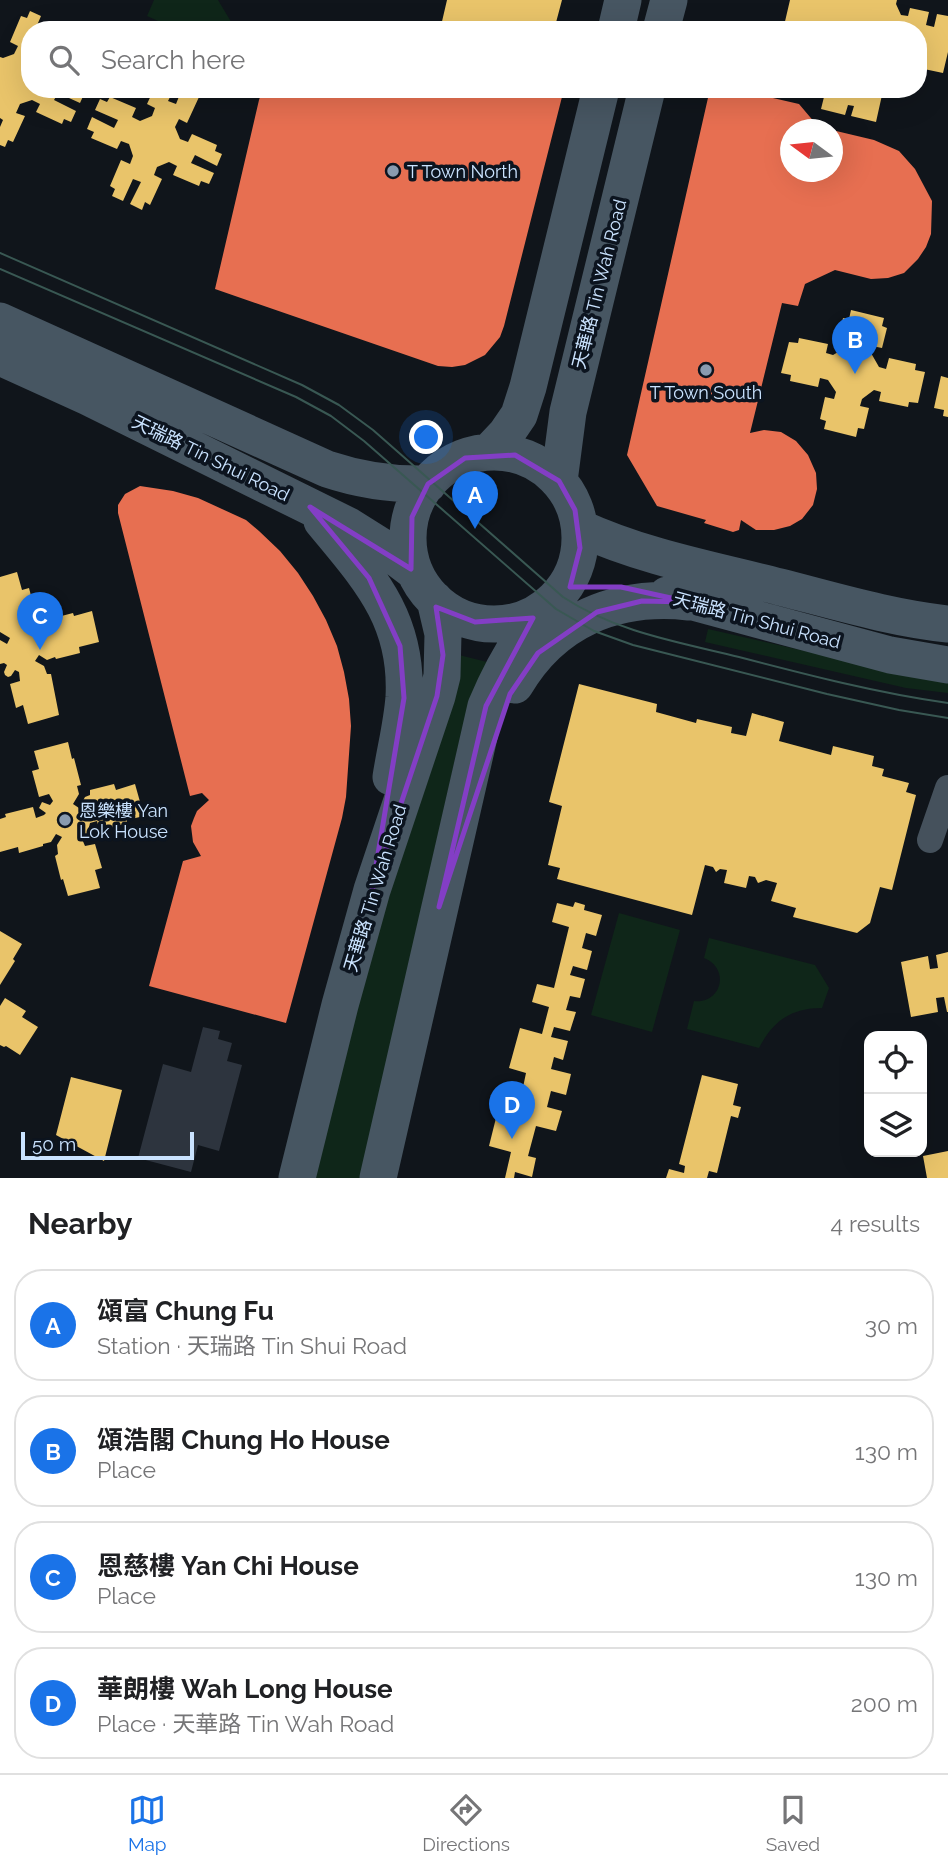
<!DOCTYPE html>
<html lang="en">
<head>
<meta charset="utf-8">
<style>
  :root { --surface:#fff; --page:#f2f2f2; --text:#202124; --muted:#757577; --line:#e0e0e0; --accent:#1a73e8 }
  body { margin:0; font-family:Raleway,"Noto Sans SC",sans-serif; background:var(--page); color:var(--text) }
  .controls { position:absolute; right:21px; bottom:21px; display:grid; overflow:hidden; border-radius:14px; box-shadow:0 7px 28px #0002 }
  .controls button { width:63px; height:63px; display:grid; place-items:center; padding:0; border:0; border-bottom:2px solid var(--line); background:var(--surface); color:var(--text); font:35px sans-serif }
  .compass { position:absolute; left:780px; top:119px; width:63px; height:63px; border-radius:50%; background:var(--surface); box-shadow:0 7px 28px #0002; rotate:285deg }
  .scale { position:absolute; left:21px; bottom:18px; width:173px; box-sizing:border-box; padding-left:7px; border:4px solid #cae3ff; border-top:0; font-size:19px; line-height:24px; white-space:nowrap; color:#cae3ff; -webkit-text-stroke:5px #0c141f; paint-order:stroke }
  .you { position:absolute; left:427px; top:438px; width:24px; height:24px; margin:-18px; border:5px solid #fff; border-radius:50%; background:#1a73e8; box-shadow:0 0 0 10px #1a73e833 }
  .badge { display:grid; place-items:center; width:46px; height:46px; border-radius:50%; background:var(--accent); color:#fff; font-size:23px; font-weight:700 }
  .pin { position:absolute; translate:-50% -58px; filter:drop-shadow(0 2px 4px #0008) }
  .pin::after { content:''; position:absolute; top:37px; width:24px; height:21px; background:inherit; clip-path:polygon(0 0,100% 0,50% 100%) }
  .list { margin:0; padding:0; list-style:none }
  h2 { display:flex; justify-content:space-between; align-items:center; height:91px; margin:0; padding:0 28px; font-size:30px }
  h2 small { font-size:23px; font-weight:400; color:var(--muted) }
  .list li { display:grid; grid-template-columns:46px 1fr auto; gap:21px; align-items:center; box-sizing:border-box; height:112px; margin:0 14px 14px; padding:0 14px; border:2px solid var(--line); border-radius:28px }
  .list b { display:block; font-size:26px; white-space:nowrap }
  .list p { margin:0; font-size:23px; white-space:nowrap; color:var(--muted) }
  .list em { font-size:23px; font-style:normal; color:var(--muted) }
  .icon { flex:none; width:38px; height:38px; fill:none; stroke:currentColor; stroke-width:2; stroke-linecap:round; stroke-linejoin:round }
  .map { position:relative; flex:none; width:948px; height:1178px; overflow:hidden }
  .search { position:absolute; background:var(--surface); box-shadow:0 7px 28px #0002; left:21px; right:21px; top:21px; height:77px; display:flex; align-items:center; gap:18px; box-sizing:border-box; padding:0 24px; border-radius:28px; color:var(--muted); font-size:26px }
  .sheet { height:595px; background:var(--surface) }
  nav { display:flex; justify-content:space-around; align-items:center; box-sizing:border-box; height:98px; border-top:2px solid var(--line); background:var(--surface); font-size:19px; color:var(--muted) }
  nav a { display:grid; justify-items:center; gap:4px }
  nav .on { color:var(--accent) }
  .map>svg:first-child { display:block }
</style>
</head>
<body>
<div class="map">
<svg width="948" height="1178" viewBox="0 0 948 1178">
  <rect width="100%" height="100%" fill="#10151b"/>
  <!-- green -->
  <path fill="#0f2619" d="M154 0H218L236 30H178L147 16Z
    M708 629 910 675 948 680V693L906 688 705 642Z
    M459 655 487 662 470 701 461 733 360 1178H313L355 1008Z
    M619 913 680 930 652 1032 591 1015Z
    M709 938 815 965 829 988 822 1008C791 1008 773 1021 759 1048L687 1029 694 1001C721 1004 731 969 704 958Z"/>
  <!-- homes -->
  <path fill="#e9c46a" d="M447 0H562L554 30H440Z
    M790 0H897L896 4 901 15 908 16 910 8 929 12 926 25 934 27 937 14 948 16V52L943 73 924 69 927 56 918 54V30H811L812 28 804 26 803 30H783Z
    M30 11 41 16 35 30H30V89H80L85 92 80 103 58 93 54 100 76 111 71 122 64 119 62 124 36 112 40 104 32 100 20 104 16 113 25 116 13 142 8 140 5 147 0 145V127L3 120 0 118V57L3 58 14 54 18 46 10 42 21 16 27 18Z
    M154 89H174L168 101 176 104 182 89H196L194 94 199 97 187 123 179 119 175 127 180 139 188 142 192 134 217 145 215 151 222 154 217 166 195 155 191 163 214 173 209 184 201 181 199 186 173 175 177 166 169 162 157 167 154 175 162 179 150 205 145 202 142 210 130 204 141 182 133 179 123 201 112 196 115 189 110 186 121 160 130 164 133 156 129 144 121 141 117 149 91 138 94 132 87 129 92 117 114 128 118 120 95 110 100 99 107 102 110 97 136 108 132 117 140 121 152 116 155 108 147 104Z
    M826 89H870L869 92 882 95 876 122 851 116 854 106 848 105 845 115 821 109Z
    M851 310 884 318 882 326 887 328 882 348 872 346 871 353 879 367 886 369 889 358 916 364 915 370 925 372 918 403 909 402 908 407 879 401 881 392 874 390 862 399 860 406 869 408 864 429 858 428 856 437 824 429 826 421 820 419 825 397 834 399 836 392 828 380 820 378 818 387 790 381 791 375 781 373 789 342 798 343 799 338 828 344 826 353 833 355 845 348 847 340 839 338 843 318 849 319Z
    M941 376 948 378V417L943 416 944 410 934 408Z
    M17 572 22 590 29 588 36 615 25 617V625L30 627 34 621 40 622 41 624 38 632 40 633 48 631 46 620 73 613 74 616 92 611 99 642 79 647 80 653 56 659 55 657 47 660 39 655 35 661 44 666 47 674H51L59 715 28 724 23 705 16 708 10 684 20 681 19 672 15 670 11 676 8 677 5 675 4 672 7 665 4 663 0 664V640L7 644 10 638 0 632V577Z
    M579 684 657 704 656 712 696 723 697 719 732 727 731 733 746 736 752 713 784 722 779 741 831 755 833 746 874 756 872 766 884 769 882 776 909 783 906 792 916 795 892 890 880 887 870 923 857 933 793 917 796 908 771 901 777 883 766 880 758 883 755 877 749 876 746 888 724 883 727 870 720 869 716 872 713 867 705 865 692 915 557 879 560 868 548 865 562 806 549 802Z
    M68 742 72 759 74 758 81 785 77 786 79 794 73 804 79 808 85 797 90 795V790L114 784 116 790 135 784 144 816 127 820V823L100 831 97 821 90 823 89 827 95 830 96 834 93 838H91L84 834 82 839 85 846 95 844 102 868 95 870 100 888 68 896 63 879 61 880 55 856 58 854 57 845 62 837 56 834 51 842 43 844V846L19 853 18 847 0 852V819L6 817 5 814 33 807 36 818 44 815 46 813 39 808 42 802 50 805 53 801 49 794 39 797 32 771 39 769 34 751Z
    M575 902 585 905 584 910 602 915 596 936 586 933 582 948 592 951 587 970 573 966 570 975 585 979 580 998 570 996 566 1010 576 1012 570 1031 554 1027 551 1037 568 1041 563 1060 554 1057 551 1069 571 1074 566 1095 551 1091 547 1107 562 1111 556 1131 536 1126 528 1156 536 1158 532 1177 515 1172 514 1178H505L511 1152 489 1146 499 1106 517 1110 522 1092 526 1073 509 1068 520 1028 542 1034 549 1007 532 1002 537 984 554 988 569 927 552 922 557 903 573 907Z
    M0 931 22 944 13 959 15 961 0 985Z
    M948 952V1012H947L944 997 936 998 938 1012 911 1017 901 962 928 956 930 969 938 968 936 955Z
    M5 998 26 1011 22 1017 38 1027 20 1055 6 1046 4 1047 0 1045V1006Z
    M702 1075 738 1084 733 1105 741 1107 738 1118 731 1116 717 1173 709 1171 707 1178H666L669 1169 684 1173 685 1166 679 1164Z
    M71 1077 122 1090 104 1161 56 1135Z
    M948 1151V1178H927L923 1156Z"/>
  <!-- shops -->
  <path fill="#e76f51" d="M383 21 414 29V30H380Z
    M263 89H564L504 326 500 337 485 355 465 365 452 367 438 366 215 289 259 100Z
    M710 89H734L799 104 821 130H790V172H832V130L874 140 899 151 915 169 932 201 931 234 926 247 918 259 904 273 888 278 871 279 835 270 805 284 798 306 782 303 750 433 764 430 781 432 796 441 808 455 816 473 817 489 813 505 802 519 790 526 774 530H756L741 520 739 530 733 532 704 523 706 520 657 506 627 455Z
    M140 486 173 491 198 498 246 520 259 531 280 551 298 573 313 596 326 620 337 646 344 672 349 699 351 726 346 797 342 818 286 1023 149 986 183 861 201 856 193 842 191 826 194 818 197 811 209 800 202 793 190 796 118 513V505L125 494Z"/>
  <!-- building -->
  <path fill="#2d343e" d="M203 1027 220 1031 218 1039 232 1043 227 1061 242 1065 219 1151 198 1145 191 1172 138 1158 163 1064 191 1072Z"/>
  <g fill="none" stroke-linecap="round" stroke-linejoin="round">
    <!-- street -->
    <path stroke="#45515c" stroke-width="26" d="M930 840 948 788"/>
    <!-- secondary -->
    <path stroke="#475662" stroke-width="37" d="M616 30 623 0
      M661 30 669 0
      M0 321 327 469C360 480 393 485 428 484
      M0 357 88 397 347 525 382 547 415 572
      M489 452 506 434 519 415 528 387 601 89
      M408 538a86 86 0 1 1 172 0a86 86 0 1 1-172 0Z
      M559 481 568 412 647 89
      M322 521C368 577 408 618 404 697 402 724 395 751 391 777
      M580 528C643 557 713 570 780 587 835 601 891 618 948 624
      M667 595 890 655 948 665
      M515 685C553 620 616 594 689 602
      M297 1178 340 1005 372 890 437 696 442 676 443 634 435 600
      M378 1178 486 706C501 670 517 641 542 610"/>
    <!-- tram -->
    <path stroke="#395853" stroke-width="2" d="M0 253 302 385 339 405 373 430 563 597C616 632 678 642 739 657 808 675 877 693 948 703
      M0 269 296 397 331 416 364 441 556 609 594 631 633 645 827 694 899 710 948 718"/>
  </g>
  <!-- marked area -->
  <path fill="none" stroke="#833ec5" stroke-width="5" stroke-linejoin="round" d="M515 455 559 481 575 510 580 548 570 587H621L689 602 642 601 597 612 538 653 510 694 439 907 486 706 533 618 475 622 436 607 443 655 437 696 372 890 404 698 400 646 369 578 310 507 411 569 412 517 428 484 465 458Z"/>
  <!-- markers -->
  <g fill="#899baf" stroke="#0c141f" stroke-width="2.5">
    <circle cx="393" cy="171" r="7"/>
    <circle cx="706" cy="370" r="7"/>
    <circle cx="65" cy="820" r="7"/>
  </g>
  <g text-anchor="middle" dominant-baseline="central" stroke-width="7" stroke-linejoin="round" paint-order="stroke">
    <!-- poi labels -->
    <g font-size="18" fill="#cae3ff" stroke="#0c141f" text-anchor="start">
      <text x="407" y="171">T Town North</text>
      <text x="706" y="392" text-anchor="middle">T Town South</text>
      <text x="79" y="810">恩樂樓 Yan<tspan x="79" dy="21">Lok House</tspan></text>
    </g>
    <!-- street labels -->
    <g font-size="18" fill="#cae3ff" stroke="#0c141f">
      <text transform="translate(599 284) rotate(-76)">天華路 Tin Wah Road</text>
      <text transform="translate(211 458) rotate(26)">天瑞路 Tin Shui Road</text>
      <text transform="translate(757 620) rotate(15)">天瑞路 Tin Shui Road</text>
      <text transform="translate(375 888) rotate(-73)">天華路 Tin Wah Road</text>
    </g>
  </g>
</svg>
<div class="controls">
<button><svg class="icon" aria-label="locate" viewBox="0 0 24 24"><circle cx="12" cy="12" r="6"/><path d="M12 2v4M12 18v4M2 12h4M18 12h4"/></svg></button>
<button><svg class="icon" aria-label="layers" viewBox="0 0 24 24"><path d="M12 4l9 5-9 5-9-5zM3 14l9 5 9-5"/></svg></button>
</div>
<svg class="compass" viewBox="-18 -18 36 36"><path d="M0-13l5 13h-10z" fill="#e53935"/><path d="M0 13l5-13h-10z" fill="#757577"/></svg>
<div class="scale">50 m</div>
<div class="you"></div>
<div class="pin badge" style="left:475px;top:529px">A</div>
<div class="pin badge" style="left:855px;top:374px">B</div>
<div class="pin badge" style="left:40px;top:650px">C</div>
<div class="pin badge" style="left:512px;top:1139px">D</div>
<div class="search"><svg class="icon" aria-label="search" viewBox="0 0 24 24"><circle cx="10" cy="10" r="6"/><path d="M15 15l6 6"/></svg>Search here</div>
</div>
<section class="sheet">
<h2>Nearby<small>4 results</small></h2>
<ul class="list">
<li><span class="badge">A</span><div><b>頌富 Chung Fu</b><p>Station · 天瑞路 Tin Shui Road</p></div><em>30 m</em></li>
<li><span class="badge">B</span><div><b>頌浩閣 Chung Ho House</b><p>Place</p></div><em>130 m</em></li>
<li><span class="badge">C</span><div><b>恩慈樓 Yan Chi House</b><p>Place</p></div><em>130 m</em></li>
<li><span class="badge">D</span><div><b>華朗樓 Wah Long House</b><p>Place · 天華路 Tin Wah Road</p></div><em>200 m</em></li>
</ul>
</section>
<nav>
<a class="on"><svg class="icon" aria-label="map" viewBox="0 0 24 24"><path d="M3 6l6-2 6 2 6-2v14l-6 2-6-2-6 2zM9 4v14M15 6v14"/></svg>Map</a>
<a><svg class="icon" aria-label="directions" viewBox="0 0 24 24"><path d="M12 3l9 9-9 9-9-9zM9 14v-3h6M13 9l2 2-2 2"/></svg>Directions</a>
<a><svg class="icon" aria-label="saved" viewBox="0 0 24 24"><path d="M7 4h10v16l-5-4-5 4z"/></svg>Saved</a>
</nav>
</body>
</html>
